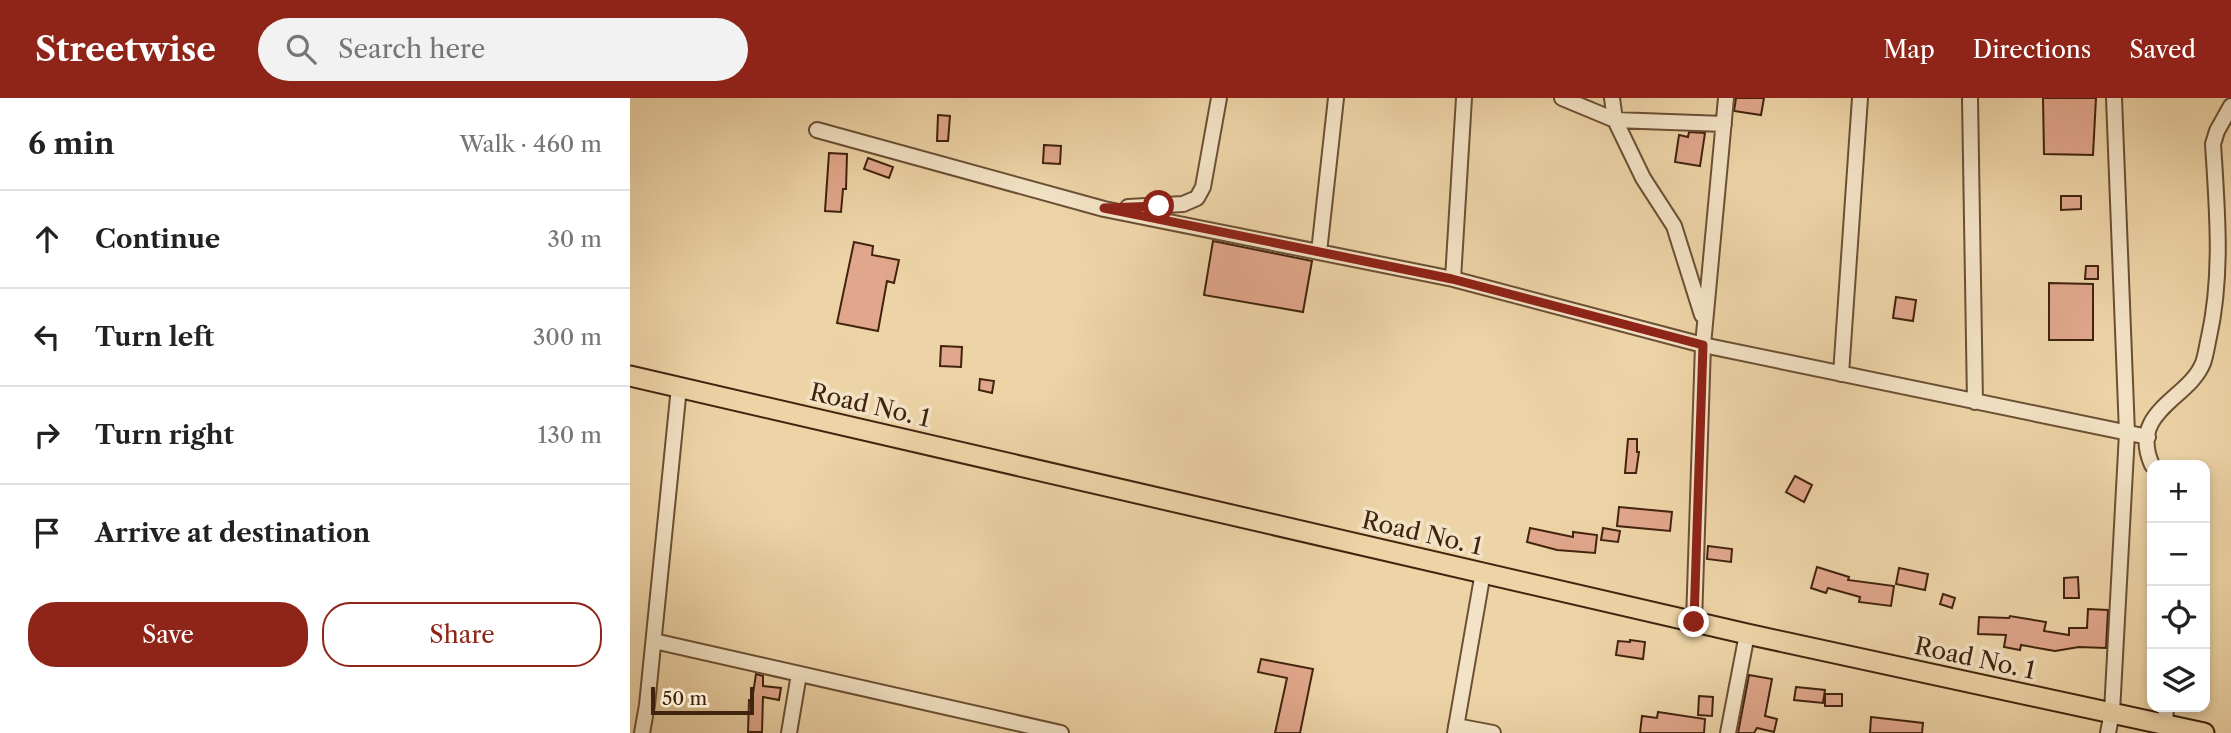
<!DOCTYPE html>
<html lang="en">
<head>
<meta charset="utf-8">
<style>
  :root { --surface:#fff; --page:#f2f2f2; --text:#222; --muted:#767676; --line:#e0e0e0; --accent:#8f2418 }
  body { margin:0; font-family:"Libre Caslon Text",serif; background:var(--page); color:var(--text) }
  .controls { position:absolute; right:21px; bottom:21px; display:grid; overflow:hidden; border-radius:14px; box-shadow:0 4px 10px #0003 }
  .controls button { width:63px; height:63px; display:grid; place-items:center; padding:0; border:0; border-bottom:2px solid var(--line); background:var(--surface); color:var(--text); font:35px sans-serif }
  .scale { position:absolute; left:21px; bottom:18px; width:103px; box-sizing:border-box; padding-left:7px; border:4px solid #41230e; border-top:0; font-size:19px; line-height:24px; white-space:nowrap; color:#41230e; -webkit-text-stroke:5px #f3e3c6; paint-order:stroke }
  .stop { position:absolute; width:21px; height:21px; margin:-16px; border:5px solid #8f2418; border-radius:50%; background:#fff }
  .stop.end { background:#8f2418; border-color:#fff; box-shadow:0 2px 7px #0008 }
  .list { margin:0; padding:0; list-style:none }
  h2 { display:flex; justify-content:space-between; align-items:center; height:91px; margin:0; padding:0 28px; font-size:30px }
  h2 small { font-size:23px; font-weight:400; color:var(--muted) }
  .list li { display:grid; grid-template-columns:46px 1fr auto; gap:21px; align-items:center; box-sizing:border-box; height:98px; padding:0 28px; border-top:2px solid var(--line) }
  .list b { display:block; font-size:26px; white-space:nowrap }
  .list em { font-size:23px; font-style:normal; color:var(--muted) }
  .actions { display:flex; gap:14px; padding:21px 28px }
  .actions a { flex:1; padding:16px 0; border:2px solid var(--accent); border-radius:28px; text-align:center; font-size:24px; color:var(--accent) }
  .actions .main { background:var(--accent); color:#fff }
  .icon { flex:none; width:38px; height:38px; fill:none; stroke:currentColor; stroke-width:2; stroke-linecap:round; stroke-linejoin:round }
  .map { position:relative; flex:none; width:1601px; height:635px; overflow:hidden }
  header { display:flex; align-items:center; gap:42px; box-sizing:border-box; height:98px; padding:0 35px; background:var(--accent); color:#fff }
  header strong { font-size:33px }
  nav { display:flex; gap:38px; margin-inline-start:auto; font-size:24px }
  .search { width:490px; height:63px; background:var(--page); display:flex; align-items:center; gap:18px; box-sizing:border-box; padding:0 24px; border-radius:38px; color:var(--muted); font-size:26px }
  main { display:flex }
  aside { flex:1; background:var(--surface) }
  .map>svg:first-child { display:block }
</style>
</head>
<body>
<header>
<strong>Streetwise</strong>
<div class="search"><svg class="icon" aria-label="search" viewBox="0 0 24 24"><circle cx="10" cy="10" r="6"/><path d="M15 15l6 6"/></svg>Search here</div>
<nav><a>Map</a><a>Directions</a><a>Saved</a></nav>
</header>
<main>
<aside>
<h2>6 min<small>Walk · 460 m</small></h2>
<ul class="list">
<li><svg class="icon" aria-label="ahead" viewBox="0 0 24 24"><path d="M12 20V5M6 11l6-6 6 6"/></svg><div><b>Continue</b></div><em>30 m</em></li>
<li><svg class="icon" aria-label="left" viewBox="0 0 24 24"><path d="M17 20v-9H6M10 6l-5 5 5 5"/></svg><div><b>Turn left</b></div><em>300 m</em></li>
<li><svg class="icon" aria-label="right" viewBox="0 0 24 24"><path d="M7 20v-9h11M14 6l5 5-5 5"/></svg><div><b>Turn right</b></div><em>130 m</em></li>
<li><svg class="icon" aria-label="arrive" viewBox="0 0 24 24"><path d="M6 21V4h12l-3 4 3 4H6"/></svg><div><b>Arrive at destination</b></div></li>
</ul>
<div class="actions"><a class="main">Save</a><a>Share</a></div>
</aside>
<div class="map">
<svg width="1601" height="635" viewBox="0 0 1601 635">
  <rect width="100%" height="100%" fill="#edd4a7"/>
  <filter id="stains"><feTurbulence type="fractalNoise" baseFrequency=".00286" numOctaves="4"/><feColorMatrix values="0 0 0 0 .2 0 0 0 0 .09 0 0 0 0 .02 0 0 0 .5 -.17"/></filter>
  <radialGradient id="worn" r=".72"><stop offset=".6" stop-color="#630" stop-opacity="0"/><stop offset="1" stop-color="#630" stop-opacity=".3"/></radialGradient>
  <!-- building -->
  <path fill="#e1a78c" stroke="#41230e" stroke-width="2" d="M1106 0H1134L1131 17 1104 13Z
    M1413 0H1466L1463 57 1414 56Z
    M308 17 320 18 318 43H307Z
    M1059 34 1075 35 1070 68 1045 64 1049 37 1058 39Z
    M414 47 431 48 430 66 413 65Z
    M199 55 217 56 216 91H213L211 114 195 113Z
    M238 60 263 69 259 80 234 71Z
    M1431 98H1451V111L1431 112Z
    M583 143 682 163 673 214 574 197Z
    M224 144 243 148 242 157 269 162 264 185 257 183 248 233 207 225Z
    M1456 168H1468V181H1455Z
    M1419 185 1463 186V242H1419Z
    M1266 199 1286 202 1283 223 1263 220Z
    M311 248 332 249 331 269 310 268Z
    M350 281 364 283 362 295 349 292Z
    M998 341H1007V354H1009L1006 375H995Z
    M1165 378 1182 387 1174 404 1156 394Z
    M989 409 1042 414 1040 433 987 428Z
    M900 430 943 439V434L967 437 965 455 927 452 897 444Z
    M973 430 990 433 988 444 971 442Z
    M1078 448 1102 451 1101 464 1077 461Z
    M1187 469 1219 479 1218 482 1264 488 1261 508 1229 504 1230 499 1198 490 1196 495 1181 490Z
    M1269 470 1298 476 1295 492 1266 486Z
    M1448 479 1449 500H1434V480Z
    M1313 496 1325 500 1322 510 1310 506Z
    M1458 511 1478 512 1476 550 1449 549 1425 553 1391 547 1390 552 1374 549 1376 537 1348 536 1349 519 1379 520 1380 518 1416 524 1414 533 1439 537V530H1457Z
    M1000 542 1015 544 1013 561 986 557 988 543 1000 544Z
    M631 561 683 571 670 635H645L657 580 628 574Z
    M126 576 133 578V588L151 590 149 602 133 599 132 634H118L119 602H122Z
    M1119 577 1142 581 1135 618 1147 621 1144 634 1127 630 1124 635H1108Z
    M1166 589 1195 592 1193 605 1164 602Z
    M1195 596H1212V608H1195Z
    M1069 598 1083 599 1082 618 1068 617Z
    M1028 614 1075 621 1074 635H1010L1012 618 1027 620Z
    M1241 619 1293 625 1292 635H1240Z"/>
  <g fill="none" stroke-linecap="round" stroke-linejoin="round">
    <!-- minor casing -->
    <g stroke="#6c4f34" stroke-width="18">
      <path id="minor" d="M932 0 985 22 1094 26
        M982 0 985 22 1013 80 1044 128 1072 217
        M1340 0 1345 304
        M187 32 474 111 823 181 1073 247 1518 339
        M498 109 553 106 567 100 573 89 589 0
        M689 154 706 0
        M823 181 834 0
        M1211 276 1230 0
        M1522 367C1498 313 1559 301 1573 265 1576 257 1577 247 1579 239 1593 176 1587 110 1583 46L1587 33 1601 8
        M1064 524 1073 247 1096 0
        M24 543 431 635
        M1535 626 1536 609
        M826 628 863 635
        M12 635 17 607 49 289
        M159 635 169 576
        M825 635 853 474
        M1098 635 1117 536
        M1478 635 1482 614 1497 335 1484 0"/>
    </g>
    <!-- highway casing -->
    <g stroke="#41230e" stroke-width="23">
      <path id="highway" d="M0 278 1117 536 1574 635"/>
    </g>
    <!-- minor -->
    <use href="#minor" stroke="#f3e3c6" stroke-width="14"/>
    <!-- highway -->
    <use href="#highway" stroke="#edd4a7" stroke-width="19"/>
  </g>
  <g fill="none" stroke-linecap="round" stroke-linejoin="round">
    <!-- route -->
    <path stroke="#8f2418" stroke-width="9" d="M529 108 474 110 822 181 1073 247 1064 524"/>
  </g>
  <g text-anchor="middle" dominant-baseline="central" stroke-width="7" stroke-linejoin="round" paint-order="stroke">
    <!-- street labels -->
    <g font-size="24" fill="#41230e" stroke="#f3e3c6">
      <text transform="translate(240 307) rotate(13)">Road No. 1</text>
      <text transform="translate(792 435) rotate(13)">Road No. 1</text>
      <text transform="translate(1345 560) rotate(12)">Road No. 1</text>
    </g>
  </g>
  <rect width="100%" height="100%" filter="url(#stains)"/>
  <rect width="100%" height="100%" fill="url(#worn)"/>
</svg>
<div class="controls">
<button>+</button>
<button>−</button>
<button><svg class="icon" aria-label="locate" viewBox="0 0 24 24"><circle cx="12" cy="12" r="6"/><path d="M12 2v4M12 18v4M2 12h4M18 12h4"/></svg></button>
<button><svg class="icon" aria-label="layers" viewBox="0 0 24 24"><path d="M12 4l9 5-9 5-9-5zM3 14l9 5 9-5"/></svg></button>
</div>
<div class="scale">50 m</div>
<div class="stop" style="left:529px;top:108px"></div>
<div class="stop end" style="left:1064px;top:524px"></div>
</div>
</main>
</body>
</html>
